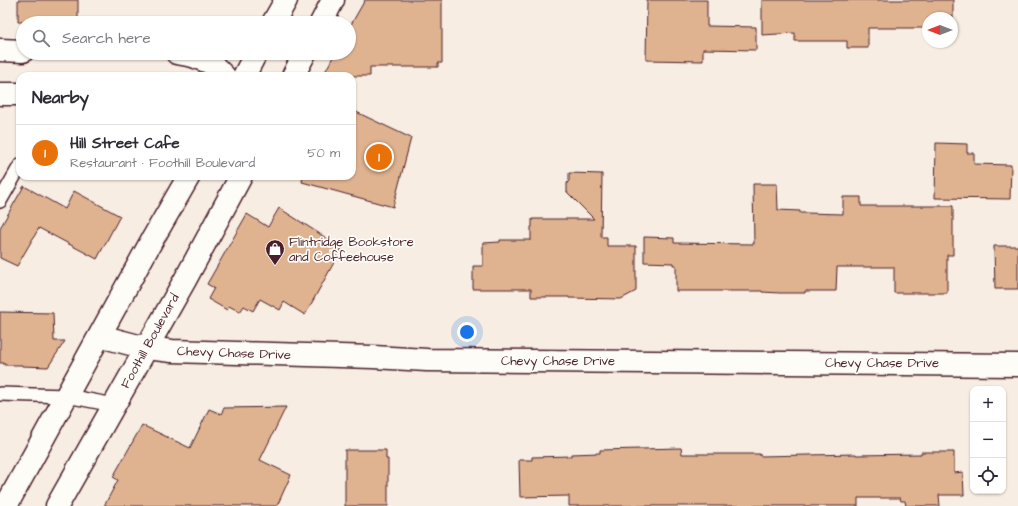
<!DOCTYPE html>
<html lang="en">
<head>
<meta charset="utf-8">
<style>
  :root { --surface:#fff; --page:#f7f7f7; --text:#2b2b33; --muted:#7c7c81; --line:#e1e1e2; --accent:#db2777 }
  body { margin:0; font-family:"Architects Daughter",sans-serif; background:var(--page); color:var(--text) }
  .controls { position:absolute; right:12px; bottom:12px; display:grid; overflow:hidden; border-radius:8px; box-shadow:0 1px 3px #0004 }
  .controls button { width:36px; height:36px; display:grid; place-items:center; padding:0; border:0; border-bottom:1px solid var(--line); background:var(--surface); color:var(--text); font:20px sans-serif }
  .compass { position:absolute; left:922px; top:12px; width:36px; height:36px; border-radius:50%; background:var(--surface); box-shadow:0 1px 3px #0004; rotate:270deg }
  .you { position:absolute; left:467px; top:332px; width:14px; height:14px; margin:-10px; border:3px solid #fff; border-radius:50%; background:#1a73e8; box-shadow:0 0 0 6px #1a73e833 }
  .badge { display:grid; place-items:center; width:26px; height:26px; border-radius:50%; background:var(--accent); color:#fff; font-size:13px; font-weight:700 }
  .pin { position:absolute; translate:-50% -50%; border:2px solid #fff; box-shadow:0 1px 4px #0006 }
  .list { margin:0; padding:0; list-style:none }
  h2 { display:flex; justify-content:space-between; align-items:center; height:52px; margin:0; padding:0 16px; font-size:17px }
  h2 small { font-size:13px; font-weight:400; color:var(--muted) }
  .list li { display:grid; grid-template-columns:26px 1fr auto; gap:12px; align-items:center; box-sizing:border-box; height:56px; padding:0 16px; border-top:1px solid var(--line) }
  .list b { display:block; font-size:15px; white-space:nowrap }
  .list p { margin:0; font-size:13px; white-space:nowrap; color:var(--muted) }
  .list em { font-size:13px; font-style:normal; color:var(--muted) }
  .icon { flex:none; width:22px; height:22px; fill:none; stroke:currentColor; stroke-width:2; stroke-linecap:round; stroke-linejoin:round }
  .map { position:relative; flex:none; width:1018px; height:506px; overflow:hidden }
  .search { position:absolute; background:var(--surface); box-shadow:0 1px 3px #0004; left:16px; top:16px; width:340px; height:44px; display:flex; align-items:center; gap:10px; box-sizing:border-box; padding:0 14px; border-radius:22px; color:var(--muted); font-size:15px }
  .panel { position:absolute; background:var(--surface); box-shadow:0 1px 3px #0004; left:16px; top:72px; width:340px; height:108px; border-radius:12px }
  .map>svg:first-child { display:block }
</style>
</head>
<body>
<div class="map">
<svg width="1018" height="506" viewBox="0 0 1018 506">
  <rect width="100%" height="100%" fill="#f7ede2"/>
  <filter id="ink" filterUnits="userSpaceOnUse"><feTurbulence type="fractalNoise" baseFrequency=".025" numOctaves="2"/><feDisplacementMap in="SourceGraphic" scale="8" xChannelSelector="R" yChannelSelector="G"/><feConvolveMatrix kernelMatrix="1 2 1 2 8 2 1 2 1" color-interpolation-filters="sRGB"/></filter>
  <g filter="url(#ink)">
    <!-- building -->
    <path fill="#dfb290" stroke="#4a1f2b" d="M18 0H78V22H18Z
      M365 0H442V63H438V67H370V76H323L335 53H349V28Z
      M647 0H707V26L756 27V50L703 49V61L646 60Z
      M762 0H953V27H952V18H928V28H868V48H847V41H795V33L762 35Z
      M352 110 411 138 393 207 302 182 303 176H352Z
      M936 143 967 144V153H974V164L1011 165 1010 199 935 198Z
      M569 173 602 174 601 237H607V246H636V291L621 299 569 298V297H531V289H473V266H483V243L500 242V240H531V227H532V219H594L567 192V183L569 181Z
      M753 184H777L778 210 800 211V213H806L843 214V197H861V206H953V255H947V293H894V267H837L836 291H805V293H780L762 292V291H676V265H673V263L644 262V237L674 238V243L754 244Z
      M24 186 65 209 74 191 120 216 97 259 39 228 17 266 0 258V228Z
      M279 208 342 248 305 315 284 302 280 310 260 299 253 311 244 306 240 312 229 306 227 310 208 299 214 288 207 284 247 214 268 227Z
      M994 246H1018V289H995Z
      M0 312 53 313 54 341H65L48 367 22 366V365H4V363H0Z
      M286 407 260 460 291 475 277 506H104L118 480 113 477 142 425 190 448 209 409 221 414 224 408Z
      M681 448 682 454H760V456L856 454V455L921 454V452H954V473L963 472 964 495H939L940 506H906L905 501H901L900 498H858V506H569V496L520 497 519 460H532V457L571 456V454L600 453V450Z
      M345 450H386V459H388V506H345Z"/>
    <g fill="none" stroke-linecap="round" stroke-linejoin="round">
      <!-- service casing -->
      <g stroke="#4a1f2b" stroke-width="16">
        <path id="service" d="M0 201 20 166
          M0 394 67 396 114 405"/>
      </g>
      <!-- secondary casing -->
      <g stroke="#4a1f2b" stroke-width="25">
        <path id="secondary" d="M100 336 146 348 172 351 373 357 427 360 1018 365"/>
      </g>
      <!-- primary casing -->
      <g stroke="#4a1f2b" stroke-width="25">
        <path id="primary" d="M273 23 286 0
          M321 23 333 0
          M0 50 23 51
          M177 53 193 56 211 63 224 76
          M244 76 256 53
          M293 76 305 53
          M0 94H20
          M6 506 152 240 189 176
          M57 506 185 280 241 176"/>
      </g>
      <!-- service -->
      <use href="#service" stroke="#fdfcf7" stroke-width="13"/>
      <!-- secondary -->
      <use href="#secondary" stroke="#fdfcf7" stroke-width="22"/>
      <!-- primary -->
      <use href="#primary" stroke="#fdfcf7" stroke-width="22"/>
    </g>
  </g>
  <!-- icons -->
  <defs>
    <g id="shop-pin" transform="scale(1)"><path d="M0 17L-7.5 6A9.5 9.5 0 1 1 7.5 6Z" fill="#4a1f2b" stroke="#fdfcf7"/><path d="M-5-2.5h2.3a2.7 3.5 0 0 1 5.4 0H5L5.5 6h-11ZM-1.5-2.5h3a1.5 2.3 0 0 0-3 0Z" fill="#fff"/></g>
  </defs>
  <g fill-rule="evenodd">
    <use href="#shop-pin" x="275" y="249"/>
  </g>
  <g text-anchor="middle" dominant-baseline="central" stroke-width="3.5" stroke-linejoin="round" paint-order="stroke">
    <!-- poi labels -->
    <g font-size="13" fill="#4a1f2b" stroke="#fdfcf7" text-anchor="start">
      <text x="289" y="242">Flintridge Bookstore<tspan x="289" dy="15">and Coffeehouse</tspan></text>
    </g>
    <!-- street labels -->
    <g font-size="13" fill="#4a1f2b" stroke="#fdfcf7">
      <text transform="translate(150 341) rotate(-61)">Foothill Boulevard</text>
      <text transform="translate(234 353) rotate(2)">Chevy Chase Drive</text>
      <text x="558" y="361">Chevy Chase Drive</text>
      <text x="882" y="363">Chevy Chase Drive</text>
    </g>
  </g>
</svg>
<div class="controls">
<button>+</button>
<button>−</button>
<button><svg class="icon" aria-label="locate" viewBox="0 0 24 24"><circle cx="12" cy="12" r="6"/><path d="M12 2v4M12 18v4M2 12h4M18 12h4"/></svg></button>
</div>
<svg class="compass" viewBox="-18 -18 36 36"><path d="M0-13l5 13h-10z" fill="#e53935"/><path d="M0 13l5-13h-10z" fill="#7c7c81"/></svg>
<div class="you"></div>
<div class="pin badge" style="left:379px;top:157px;background:#e8710a">1</div>
<div class="search"><svg class="icon" aria-label="search" viewBox="0 0 24 24"><circle cx="10" cy="10" r="6"/><path d="M15 15l6 6"/></svg>Search here</div>
<section class="panel">
<h2>Nearby<small></small></h2>
<ul class="list">
<li><span class="badge" style="background:#e8710a">1</span><div><b>Hill Street Cafe</b><p>Restaurant · Foothill Boulevard</p></div><em>50 m</em></li>
</ul>
</section>
</div>
</body>
</html>
